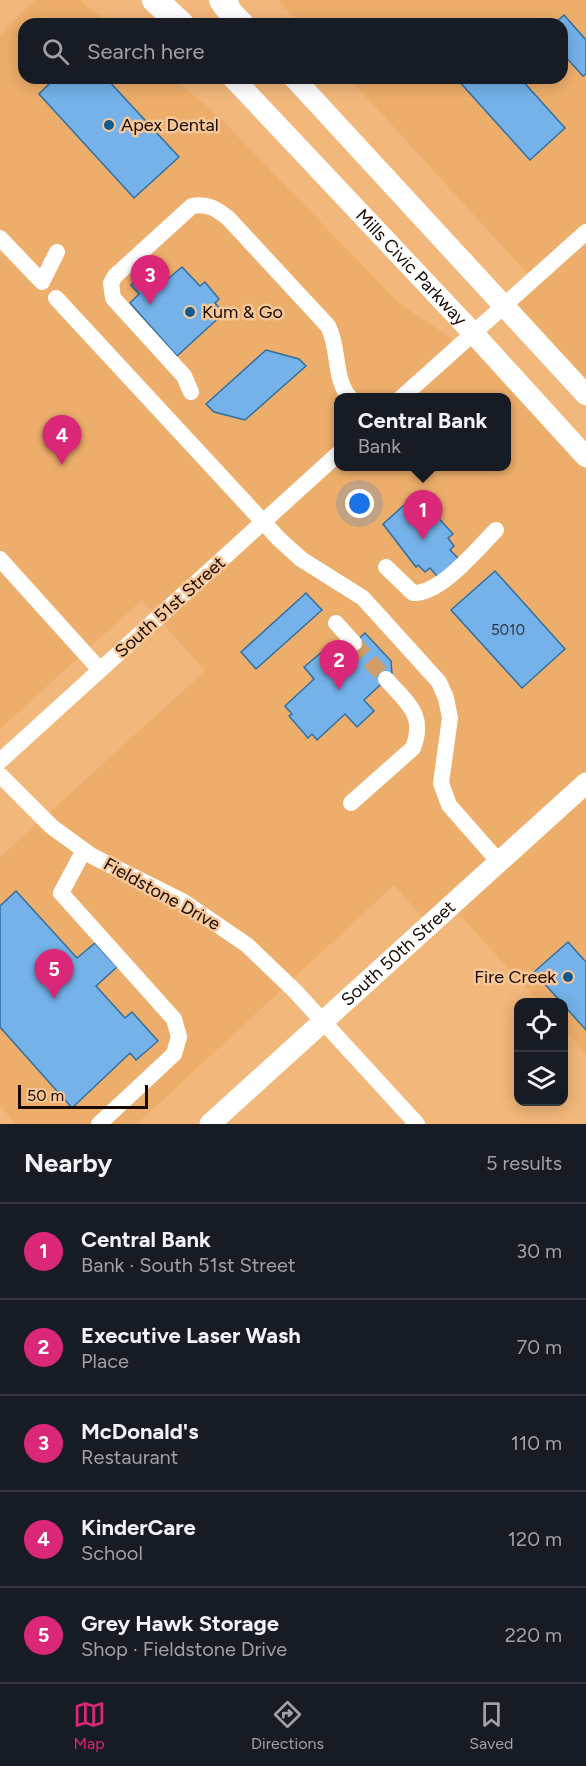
<!DOCTYPE html>
<html lang="en">
<head>
<meta charset="utf-8">
<style>
  :root { --surface:#171b24; --page:#20242c; --text:#f1f3f6; --muted:#9ea1a6; --line:#363941; --accent:#db2777 }
  body { margin:0; font-family:Figtree,sans-serif; background:var(--page); color:var(--text) }
  .controls { position:absolute; right:18px; bottom:18px; display:grid; overflow:hidden; border-radius:12px; box-shadow:0 3px 15px #0003 }
  .controls button { width:54px; height:54px; display:grid; place-items:center; padding:0; border:0; border-bottom:2px solid var(--line); background:var(--surface); color:var(--text); font:30px sans-serif }
  .scale { position:absolute; left:18px; bottom:15px; width:130px; box-sizing:border-box; padding-left:6px; border:3px solid #190900; border-top:0; font-size:16px; line-height:21px; white-space:nowrap; color:#190900; -webkit-text-stroke:4px #f6c798; paint-order:stroke }
  .you { position:absolute; left:360px; top:504px; width:21px; height:21px; margin:-15px; border:4px solid #fff; border-radius:50%; background:#1a73e8; box-shadow:0 0 0 9px #1a73e833 }
  .badge { display:grid; place-items:center; width:39px; height:39px; border-radius:50%; background:var(--accent); color:#fff; font-size:20px; font-weight:700 }
  .pin { position:absolute; translate:-50% -50px; filter:drop-shadow(0 2px 3px #0008) }
  .pin::after { content:''; position:absolute; top:32px; width:21px; height:18px; background:inherit; clip-path:polygon(0 0,100% 0,50% 100%) }
  .popup { position:absolute; left:334px; top:393px; width:177px; height:78px; box-sizing:border-box; display:grid; place-content:center; border-radius:12px; background:var(--surface); filter:drop-shadow(0 2px 4px #0005); font-size:20px; white-space:nowrap; color:var(--muted) }
  .popup b { font-size:22px; color:var(--text) }
  .popup::after { content:''; position:absolute; left:50%; top:100%; margin-left:-12px; border:12px solid transparent; border-top-color:var(--surface) }
  .list { margin:0; padding:0; list-style:none }
  h2 { display:flex; justify-content:space-between; align-items:center; height:78px; margin:0; padding:0 24px; font-size:26px }
  h2 small { font-size:20px; font-weight:400; color:var(--muted) }
  .list li { display:grid; grid-template-columns:39px 1fr auto; gap:18px; align-items:center; box-sizing:border-box; height:96px; padding:0 24px; border-top:2px solid var(--line) }
  .list b { display:block; font-size:22px; white-space:nowrap }
  .list p { margin:0; font-size:20px; white-space:nowrap; color:var(--muted) }
  .list em { font-size:20px; font-style:normal; color:var(--muted) }
  .icon { flex:none; width:33px; height:33px; fill:none; stroke:currentColor; stroke-width:2; stroke-linecap:round; stroke-linejoin:round }
  .map { position:relative; flex:none; width:586px; height:1124px; overflow:hidden }
  .search { position:absolute; background:var(--surface); box-shadow:0 3px 15px #0003; left:18px; right:18px; top:18px; height:66px; display:flex; align-items:center; gap:15px; box-sizing:border-box; padding:0 21px; border-radius:18px; color:var(--muted); font-size:22px }
  .sheet { height:558px; background:var(--surface) }
  nav { display:flex; justify-content:space-around; align-items:center; box-sizing:border-box; height:84px; border-top:2px solid var(--line); background:var(--surface); font-size:16px; color:var(--muted) }
  nav a { display:grid; justify-items:center; gap:3px }
  nav .on { color:var(--accent) }
  .map>svg:first-child { display:block }
</style>
</head>
<body>
<div class="map">
<svg width="586" height="1124" viewBox="0 0 586 1124">
  <rect width="100%" height="100%" fill="#f2b77b"/>
  <!-- built -->
  <path fill="#eeae6b" fill-rule="evenodd" d="M35 0H80L109 24H24V78H173L220 118 400 304 462 345 474 334 586 457V1054L564 1029V1002H539L451 906 429 925 394 885 137 1124H16L0 1106V857L205 671 142 600 0 729V35ZM339 398H507V466H339Z
    M278 0H586V395L505 306 533 280 349 78H562V24H300Z"/>
  <!-- building -->
  <path fill="#74b2e9" stroke="#316fa1" stroke-width="1.5" d="M564 15 586 40V74L583 76 562 53V24H554Z
    M49 78H106L179 157 134 198 39 94 52 81Z
    M456 78H520L565 128 530 160Z
    M182 267 200 286 205 282 219 299 215 303 224 313 177 356 130 303 139 294 131 285 150 268 158 276 163 271 169 278Z
    M266 350 299 359 306 366 245 420 214 412 206 404Z
    M411 499 428 518 434 513 453 534 448 538 454 546 450 550 462 562 441 581 430 568 425 572 418 565 416 567 383 524Z
    M495 571 565 649 522 688 451 610Z
    M306 593 322 610 256 669 241 652Z
    M365 633 391 661 392 674 364 700 374 711 357 727 345 714 317 740 312 734 308 738 289 716 292 714 285 706 314 679 304 667 322 652 332 663Z
    M16 891 77 958 95 943 117 967 96 986 125 1018 132 1012 158 1041 136 1060 130 1053 72 1108 0 1027V906Z
    M568 942 586 962V1030L534 972Z"/>
  <g fill="none" stroke-linecap="round" stroke-linejoin="round">
    <!-- minor-tunnel -->
    <path stroke="#d19d69" stroke-width="16" stroke-dasharray="16 8" stroke-linecap="butt" d="M354 643 386 679"/>
    <!-- minor -->
    <path stroke="#fff" stroke-width="16" d="M0 238 42 282 57 252
      M56 298 279 539 301 559 363 598 439 682 446 698 450 718 441 783 449 805 499 862
      M191 392 184 376 113 298 111 283 115 276 192 206C208 203 217 209 229 219L328 326C340 349 333 379 350 398
      M401 398 586 232
      M0 559 100 670
      M386 567 413 593C441 594 477 549 496 530
      M336 623 354 643
      M0 761 339 453
      M0 775 52 827 92 856 184 902 247 945 295 991 417 1124
      M351 803 413 748C426 714 407 703 386 679
      M84 850 61 893 174 1019 179 1037 174 1054 99 1124"/>
    <!-- major -->
    <g stroke="#fff" stroke-width="21">
      <path d="M221 0 244 24"/>
      <path id="s1" d="M233 78 474 334 586 457"/>
      <path d="M294 78 586 395"/>
      <path id="s2" d="M210 1124 586 783"/>
    </g>
    <!-- highway -->
    <path stroke="#fff" stroke-width="26" d="M155 0 181 24
      M222 0 227 7"/>
  </g>
  <!-- markers -->
  <g fill="#12598e" stroke="#f6c798" stroke-width="2">
    <circle cx="109" cy="125" r="6"/>
    <circle cx="190" cy="312" r="6"/>
    <circle cx="568" cy="977" r="6"/>
  </g>
  <g text-anchor="middle" dominant-baseline="central" stroke-width="5" stroke-linejoin="round" paint-order="stroke">
    <!-- number labels -->
    <g font-size="15" fill="#30333a">
      <text x="508" y="630">5010</text>
    </g>
    <!-- poi labels -->
    <g font-size="18" fill="#190900" stroke="#f6c798" text-anchor="start">
      <text x="121" y="125">Apex Dental</text>
      <text x="202" y="312">Kum &amp; Go</text>
      <text x="556" y="977" text-anchor="end">Fire Creek</text>
    </g>
    <!-- street labels -->
    <g font-size="18" fill="#190900" stroke="#f6c798">
      <text stroke="none"><textPath href="#s1" startOffset="260">Mills Civic Parkway</textPath></text>
      <text transform="translate(170 607) rotate(-42)">South 51st Street</text>
      <text transform="translate(162 894) rotate(29)">Fieldstone Drive</text>
      <text stroke="none"><textPath href="#s2" startOffset="254">South 50th Street</textPath></text>
    </g>
  </g>
</svg>
<div class="controls">
<button><svg class="icon" aria-label="locate" viewBox="0 0 24 24"><circle cx="12" cy="12" r="6"/><path d="M12 2v4M12 18v4M2 12h4M18 12h4"/></svg></button>
<button><svg class="icon" aria-label="layers" viewBox="0 0 24 24"><path d="M12 4l9 5-9 5-9-5zM3 14l9 5 9-5"/></svg></button>
</div>
<div class="scale">50 m</div>
<div class="you"></div>
<div class="pin badge" style="left:423px;top:540px">1</div>
<div class="popup"><b>Central Bank</b>Bank</div>
<div class="pin badge" style="left:339px;top:690px">2</div>
<div class="pin badge" style="left:150px;top:305px">3</div>
<div class="pin badge" style="left:62px;top:465px">4</div>
<div class="pin badge" style="left:54px;top:999px">5</div>
<div class="search"><svg class="icon" aria-label="search" viewBox="0 0 24 24"><circle cx="10" cy="10" r="6"/><path d="M15 15l6 6"/></svg>Search here</div>
</div>
<section class="sheet">
<h2>Nearby<small>5 results</small></h2>
<ul class="list">
<li><span class="badge">1</span><div><b>Central Bank</b><p>Bank · South 51st Street</p></div><em>30 m</em></li>
<li><span class="badge">2</span><div><b>Executive Laser Wash</b><p>Place</p></div><em>70 m</em></li>
<li><span class="badge">3</span><div><b>McDonald's</b><p>Restaurant</p></div><em>110 m</em></li>
<li><span class="badge">4</span><div><b>KinderCare</b><p>School</p></div><em>120 m</em></li>
<li><span class="badge">5</span><div><b>Grey Hawk Storage</b><p>Shop · Fieldstone Drive</p></div><em>220 m</em></li>
</ul>
</section>
<nav>
<a class="on"><svg class="icon" aria-label="map" viewBox="0 0 24 24"><path d="M3 6l6-2 6 2 6-2v14l-6 2-6-2-6 2zM9 4v14M15 6v14"/></svg>Map</a>
<a><svg class="icon" aria-label="directions" viewBox="0 0 24 24"><path d="M12 3l9 9-9 9-9-9zM9 14v-3h6M13 9l2 2-2 2"/></svg>Directions</a>
<a><svg class="icon" aria-label="saved" viewBox="0 0 24 24"><path d="M7 4h10v16l-5-4-5 4z"/></svg>Saved</a>
</nav>
</body>
</html>
